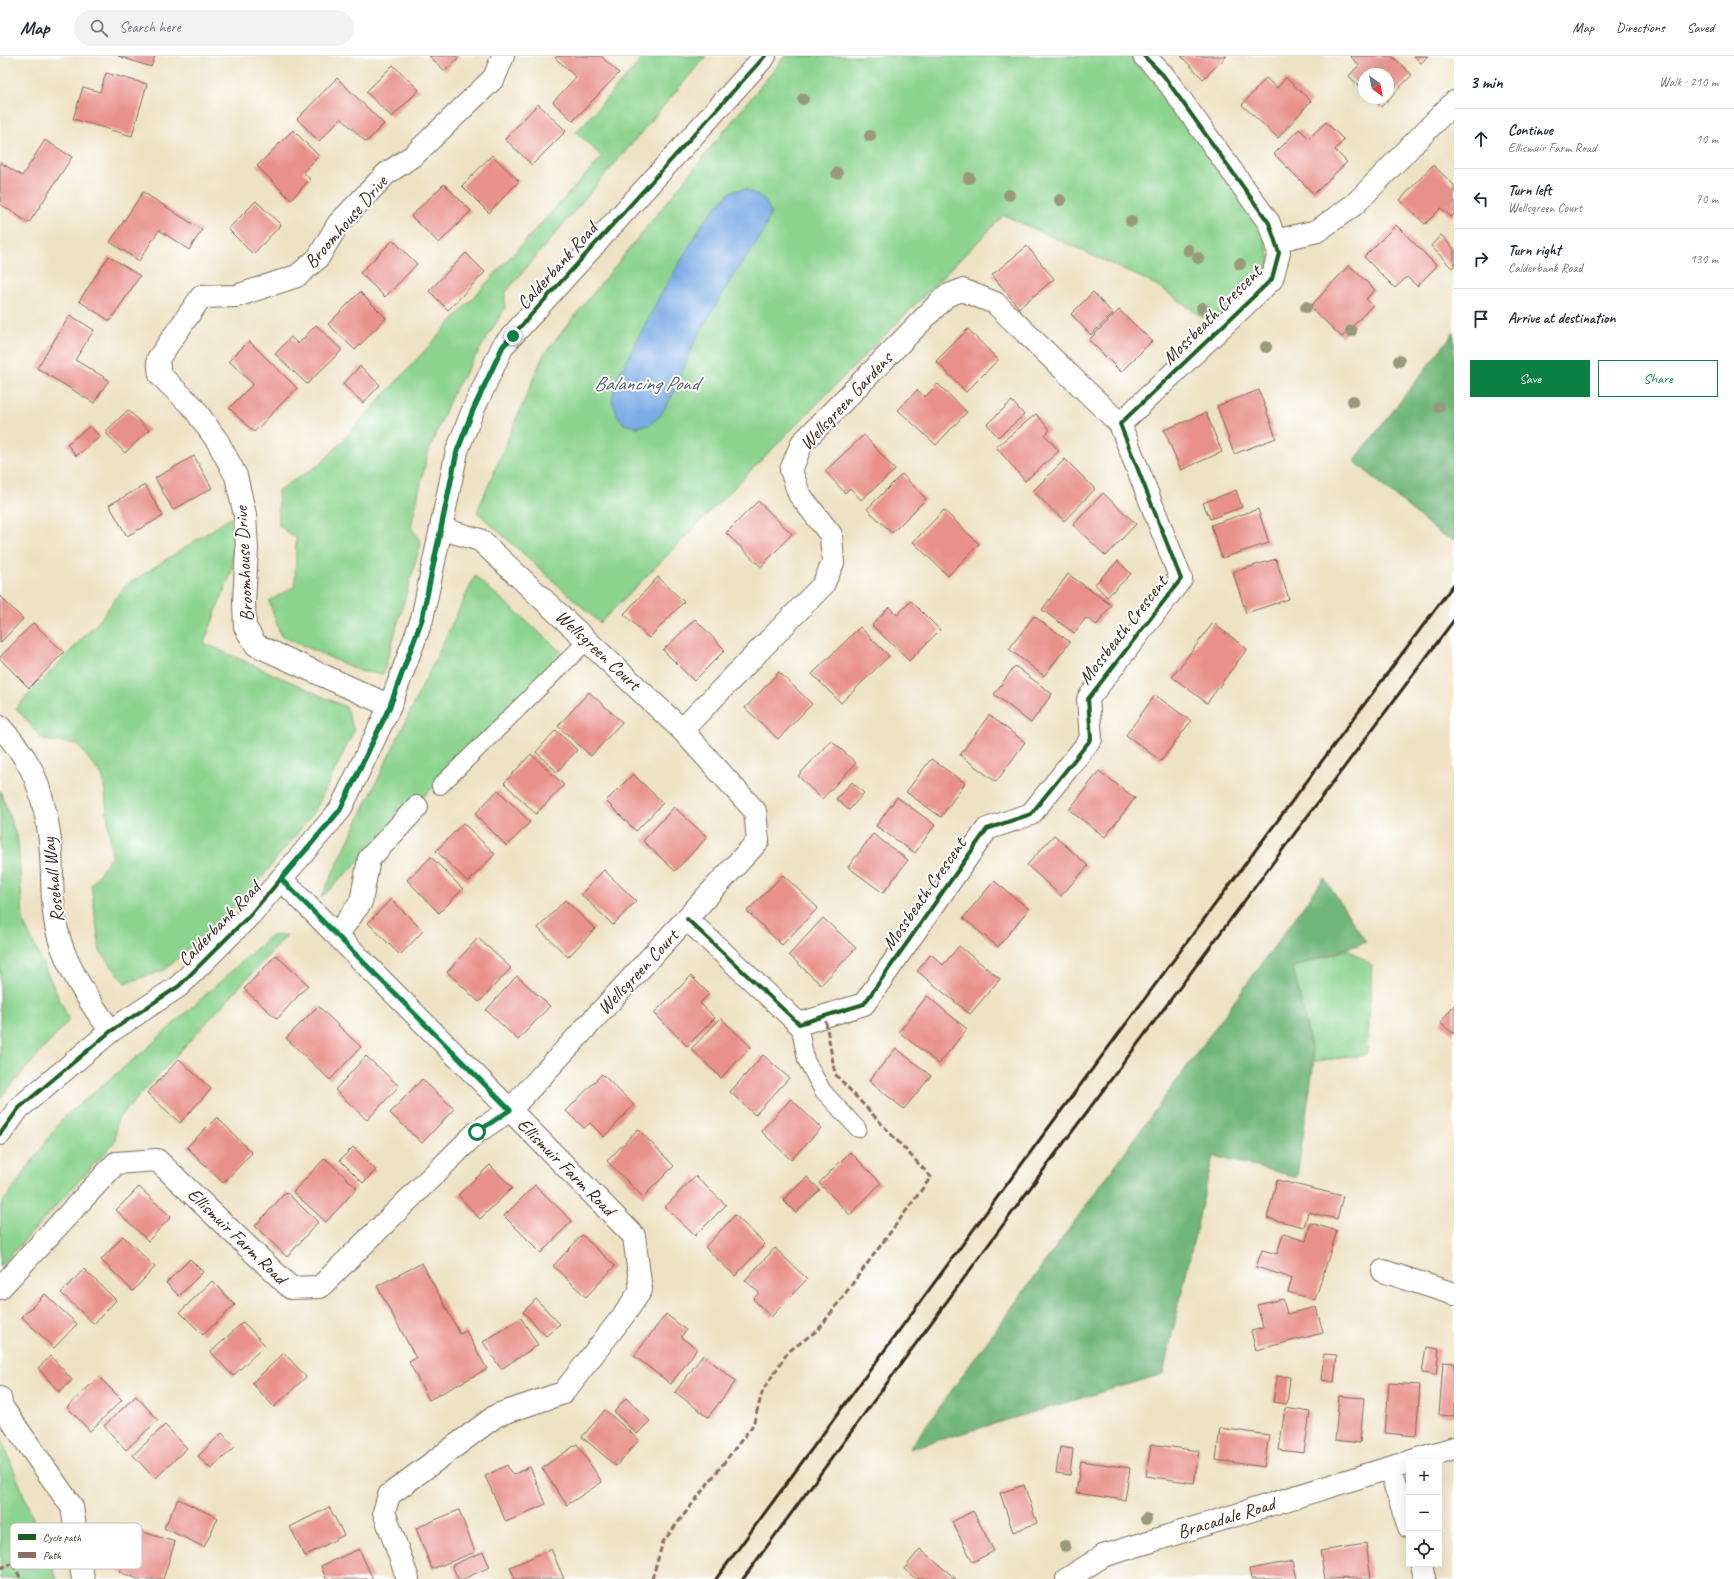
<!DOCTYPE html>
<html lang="en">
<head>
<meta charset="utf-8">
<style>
  :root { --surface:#fff; --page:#f2f2f3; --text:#1f2937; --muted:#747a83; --line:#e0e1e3; --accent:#0b8043 }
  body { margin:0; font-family:Caveat,sans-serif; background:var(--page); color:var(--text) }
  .controls { position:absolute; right:12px; bottom:12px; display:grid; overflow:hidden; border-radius:0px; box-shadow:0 4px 16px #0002 }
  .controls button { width:36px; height:36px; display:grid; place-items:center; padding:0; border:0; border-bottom:1px solid var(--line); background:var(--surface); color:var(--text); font:20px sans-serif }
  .compass { position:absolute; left:1358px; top:12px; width:36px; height:36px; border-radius:50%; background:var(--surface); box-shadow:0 4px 16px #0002; rotate:147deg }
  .stop { position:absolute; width:12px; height:12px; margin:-9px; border:3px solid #0b8043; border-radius:50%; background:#fff }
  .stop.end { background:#0b8043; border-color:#fff; box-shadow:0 1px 4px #0008 }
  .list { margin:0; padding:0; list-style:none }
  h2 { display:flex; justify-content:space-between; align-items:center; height:52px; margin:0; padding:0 16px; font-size:17px }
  h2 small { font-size:13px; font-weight:400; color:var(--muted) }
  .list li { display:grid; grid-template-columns:26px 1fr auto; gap:12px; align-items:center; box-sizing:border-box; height:60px; padding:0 16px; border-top:1px solid var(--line) }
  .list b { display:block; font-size:15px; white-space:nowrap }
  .list p { margin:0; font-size:13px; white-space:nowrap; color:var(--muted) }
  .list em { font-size:13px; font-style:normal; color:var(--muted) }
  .actions { display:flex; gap:8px; padding:12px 16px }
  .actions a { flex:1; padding:9px 0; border:1px solid var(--accent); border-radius:0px; text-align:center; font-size:14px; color:var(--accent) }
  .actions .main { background:var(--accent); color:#fff }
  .icon { flex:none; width:22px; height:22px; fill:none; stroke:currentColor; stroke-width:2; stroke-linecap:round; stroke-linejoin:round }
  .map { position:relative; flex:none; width:1454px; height:1523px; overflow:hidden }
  header { display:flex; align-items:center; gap:24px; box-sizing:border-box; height:56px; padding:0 20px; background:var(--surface); border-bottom:1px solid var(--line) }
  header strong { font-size:19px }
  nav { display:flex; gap:22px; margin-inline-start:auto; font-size:14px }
  .search { width:280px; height:36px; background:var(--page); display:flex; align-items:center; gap:10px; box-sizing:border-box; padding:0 14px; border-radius:22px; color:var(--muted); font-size:15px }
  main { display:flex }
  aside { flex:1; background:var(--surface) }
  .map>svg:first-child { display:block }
</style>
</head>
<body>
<header>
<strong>Map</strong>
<div class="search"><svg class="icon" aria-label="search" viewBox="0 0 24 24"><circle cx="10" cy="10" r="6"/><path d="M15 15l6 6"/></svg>Search here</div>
<nav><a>Map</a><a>Directions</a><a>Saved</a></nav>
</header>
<main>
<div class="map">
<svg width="1454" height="1523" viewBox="0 0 1454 1523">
  <rect width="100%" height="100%" fill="#fff"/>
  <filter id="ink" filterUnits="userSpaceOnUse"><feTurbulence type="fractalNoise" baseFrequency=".025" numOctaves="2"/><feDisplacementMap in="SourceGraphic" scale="8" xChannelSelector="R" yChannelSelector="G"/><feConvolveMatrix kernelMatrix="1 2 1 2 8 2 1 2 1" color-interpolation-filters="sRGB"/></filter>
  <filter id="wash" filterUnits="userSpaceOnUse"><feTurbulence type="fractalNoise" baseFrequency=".012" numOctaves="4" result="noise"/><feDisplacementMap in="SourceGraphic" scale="16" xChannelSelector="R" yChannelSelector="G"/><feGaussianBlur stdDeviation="0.9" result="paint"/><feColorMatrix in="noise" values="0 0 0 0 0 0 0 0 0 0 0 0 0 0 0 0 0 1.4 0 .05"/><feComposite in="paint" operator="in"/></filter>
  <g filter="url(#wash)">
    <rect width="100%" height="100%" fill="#eee2c4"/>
    <!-- green -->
    <path fill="#8bd38e" stroke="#637e56" d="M645 0H706L505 237V252L452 339 427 400 411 471 421 487 383 618 363 616 281 580 269 545 295 530 296 482 279 470 278 434 321 408 602 101 576 76Z
      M785 0H1133L1161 28 1262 172 1270 203 1264 221 1214 269 1155 228 1004 159 600 567 477 456 544 298Z
      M232 461V514L204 587 346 651 354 675 315 755 250 836 165 914 125 927 100 895 91 829 112 800 103 721 77 688 43 684 16 652 98 566 125 530Z
      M475 520 566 600 321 842Z
      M0 734 18 785 23 865 69 964 0 1042Z
      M287 879 117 1064 115 1086 0 1211 1 1149 63 1062 145 994 270 880Z
      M1348 894 1372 909 1367 999 1314 1005 1293 911Z
      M0 1379 57 1523H0Z"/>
    <!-- forest -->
    <path fill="#70b579" stroke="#56704c" d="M1454 276V484L1440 478 1354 405Z
      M1324 822 1366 886 1293 911 1314 1005 1297 1121 1213 1100 1163 1318 909 1393Z"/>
    <!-- water -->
    <path fill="#7aabe5" stroke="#5a6a82" d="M745 133 764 143 771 156 762 179 729 226 696 283 672 340 661 359 649 369 636 371 624 368 617 358 612 344 616 325 659 242 704 165 726 140 733 135Z"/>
    <g id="blocks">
      <!-- building -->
      <path fill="#e8908a" d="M118 0H155L151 11Z
        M429 0H460L445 15Z
        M557 0H601L619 17 573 65 553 46 576 21 555 2Z
        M1181 0H1227L1203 23Z
        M1350 0H1392L1412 19 1381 51 1372 42H1388V18H1364V35L1349 20 1359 9Z
        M1414 0H1428L1421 7Z
        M393 9 419 34 392 61 366 36Z
        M106 17 147 28 132 80 73 63 83 31 100 36Z
        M337 22 384 68 366 86 341 62 319 85 297 63Z
        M1266 22 1277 32 1286 22 1311 45 1278 82 1242 49Z
        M538 48 566 75 532 109 505 83Z
        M1326 66 1344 84 1335 94 1347 106 1314 138 1274 98 1299 73 1309 82Z
        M293 74 319 100 303 116 310 123 291 144 257 110Z
        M45 84 72 101 29 167 0 148V106L22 120Z
        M492 99 519 125 489 157 462 130Z
        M1433 109 1454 129V158L1451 161 1441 152 1425 168 1400 144Z
        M444 128 471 155 439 187 411 160Z
        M143 136 202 174 189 194 159 174 139 205 110 186Z
        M256 145 281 169 253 198 228 173Z
        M1396 169 1437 210 1417 230 1407 221 1395 232 1364 201Z
        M1441 179 1454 193V210L1452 212 1431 190Z
        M393 184 417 208 385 241 360 217Z
        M1027 190 1054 223 1019 252 992 219Z
        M466 197 485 216 448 254 429 235Z
        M109 200 140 220 110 265 79 245Z
        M1349 209 1375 234 1366 243 1373 249 1342 281 1310 251Z
        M360 236 386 262 355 294 328 268Z
        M1093 236 1113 258 1091 279 1071 258Z
        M1119 254 1152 285 1121 316 1089 284Z
        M70 259 94 274 75 304 109 324 94 347 37 312Z
        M316 269 342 294 307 328 275 298 291 281 298 288Z
        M968 273 998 304 966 336 936 305Z
        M249 285 297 332 254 376 229 352 253 328 229 305Z
        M360 310 380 329 363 347 343 328Z
        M938 328 967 356 936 389 898 354 917 334 925 341Z
        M1259 334 1276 382 1234 398 1217 350Z
        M1012 345 1024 359 998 381 987 368Z
        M128 354 149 374 125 397 105 376Z
        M1206 357 1222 396 1181 414 1164 374Z
        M1036 358 1050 374 1045 379 1059 395 1025 425 996 391Z
        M90 370 100 381 76 400 67 388Z
        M864 379 895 414 861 444 850 432 845 437 825 415Z
        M194 400 212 432 173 454 155 422Z
        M1065 403 1095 433 1064 465 1033 435Z
        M902 418 926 443 892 477 867 453Z
        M145 429 163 460 127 480 109 449Z
        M1236 434 1242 451 1210 463 1203 447Z
        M1103 437 1136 468 1106 500 1073 469Z
        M758 445 792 478 761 511 726 477Z
        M1258 453 1269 487 1222 502 1211 469Z
        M944 454 979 488 948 520 913 486Z
        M1276 503 1289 543 1246 557 1233 516Z
        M1118 505 1131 518 1107 541 1095 528Z
        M1068 518 1111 549 1097 569 1086 562 1074 577 1042 554Z
        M658 521 684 546 649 582 624 558Z
        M0 540 23 563 0 587Z
        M911 545 940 574 909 605 872 569 889 551 897 559Z
        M1034 560 1070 586 1044 620 1009 593Z
        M695 563 725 594 694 625 663 594Z
        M33 567 64 596 29 632 0 603V601Z
        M1213 567 1247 593 1207 647 1172 621Z
        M860 571 889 600 841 647 812 618Z
        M1015 610 1052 638 1031 667 994 638Z
        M779 616 812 648 778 683 745 652Z
        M589 636 622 666 591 700 558 670Z
        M1155 639 1191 665 1161 705 1126 679Z
        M989 659 1025 686 996 726 960 699Z
        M556 674 577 694 557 716 536 696Z
        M831 684 856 707 822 743 798 720Z
        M531 698 564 729 536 758 504 727Z
        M931 703 965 727 941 761 906 736Z
        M1099 715 1135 742 1105 781 1069 754Z
        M633 718 663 747 636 775 606 745Z
        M852 726 864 737 849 754 836 743Z
        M498 734 530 766 507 790 475 758Z
        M897 741 935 769 915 797 876 770Z
        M674 751 707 781 675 815 643 785Z
        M463 767 495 798 468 826 436 795Z
        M873 778 908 804 883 837 848 811Z
        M1054 779 1088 810 1061 840 1027 809Z
        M431 801 463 833 439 857 407 824Z
        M604 814 636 845 613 869 581 838Z
        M783 819 818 852 782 889 747 855Z
        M994 825 1029 853 998 891 963 862Z
        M391 843 423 875 400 899 368 867Z
        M565 844 595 873 568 901 538 872Z
        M823 862 856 892 821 929 789 899Z
        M478 882 511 912 479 946 447 916Z
        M959 890 1000 923 970 958 917 915 931 898 943 909Z
        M276 899 308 929 277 963 244 933Z
        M517 920 550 950 518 984 486 954Z
        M691 920 709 938 700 947 715 962 687 990 654 957Z
        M927 940 967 973 939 1008 899 976Z
        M1454 949V978L1440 967Z
        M318 950 361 991 330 1024 286 982Z
        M721 962 751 991 721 1022 691 993Z
        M896 992 931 1020 904 1053 869 1025Z
        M763 999 789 1022 755 1059 730 1036Z
        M366 1000 399 1030 367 1064 335 1034Z
        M179 1003 211 1033 180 1067 147 1037Z
        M602 1018 634 1049 604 1081 590 1067 584 1072 566 1055Z
        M422 1023 454 1053 422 1087 390 1057Z
        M791 1043 821 1072 791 1104 761 1075Z
        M217 1061 252 1097 223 1127 187 1091Z
        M638 1073 674 1110 643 1141 607 1105Z
        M353 1091 376 1114 363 1127 340 1104Z
        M850 1096 881 1127 850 1159 819 1127Z
        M325 1102 357 1132 326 1166 293 1136Z
        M490 1109 512 1132 480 1163 458 1139Z
        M695 1120 726 1149 695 1180 665 1151Z
        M807 1121 820 1134 796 1157 783 1144Z
        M1277 1124 1343 1140 1337 1163 1308 1156 1304 1171 1267 1162Z
        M535 1129 572 1165 541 1197 504 1160Z
        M139 1131 171 1161 148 1185 116 1154Z
        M286 1136 318 1166 287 1201 255 1170Z
        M735 1159 765 1188 735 1220 705 1191Z
        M1311 1167 1337 1175 1315 1244 1288 1236 1292 1222 1256 1211 1262 1194 1277 1198 1283 1178 1306 1185Z
        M582 1179 615 1210 586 1241 553 1210Z
        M123 1180 155 1211 133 1235 101 1204Z
        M775 1192 807 1223 771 1261 753 1243 759 1237 745 1224Z
        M190 1203 203 1216 179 1240 166 1227Z
        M422 1207 460 1278 466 1275 487 1313 429 1344 409 1306 416 1302 377 1230Z
        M84 1213 116 1244 94 1268 61 1237Z
        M212 1225 235 1249 203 1279 180 1256Z
        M45 1238 77 1268 54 1292 22 1261Z
        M536 1243 560 1268 546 1280 523 1256Z
        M1283 1243 1287 1258 1316 1251 1323 1277 1256 1294 1251 1275 1263 1272 1257 1249Z
        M666 1258 686 1274 681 1281 697 1293 671 1328 634 1300Z
        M521 1262 538 1289 501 1313 483 1286Z
        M243 1266 265 1289 233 1320 211 1296Z
        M1426 1291 1439 1293 1436 1319 1422 1317Z
        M284 1297 306 1321 274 1351 252 1327Z
        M1324 1298 1337 1299 1334 1326 1321 1324Z
        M703 1299 736 1325 708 1361 675 1336Z
        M51 1300 72 1324 59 1336 38 1312Z
        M1443 1306 1454 1307V1360L1439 1359Z
        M1277 1320 1290 1321 1287 1348 1273 1346Z
        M99 1321 122 1344 90 1375 67 1351Z
        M1389 1327 1420 1329 1416 1380 1385 1377Z
        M136 1340 158 1364 126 1394 104 1370Z
        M1339 1340 1364 1342 1360 1387 1335 1384Z
        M626 1342 650 1365 637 1378 614 1356Z
        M1285 1352 1310 1356 1304 1397 1279 1394Z
        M605 1354 639 1384 616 1410 582 1381Z
        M165 1369 187 1392 155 1423 133 1399Z
        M1220 1372 1269 1379 1264 1411 1216 1404Z
        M222 1377 235 1391 211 1413 198 1400Z
        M577 1388 602 1426 567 1449 542 1412Z
        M1151 1388 1199 1395 1194 1427 1146 1420Z
        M1060 1391 1073 1393 1070 1419 1056 1417Z
        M1081 1405 1130 1412 1125 1444 1076 1437Z
        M507 1409 512 1419 530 1411 546 1448 506 1466 485 1420Z
        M1024 1429 1037 1467 1013 1476 1000 1437Z
        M178 1443 218 1462 204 1491 164 1472Z
        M329 1451 344 1479 305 1500 290 1471Z
        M459 1454 475 1496 432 1513 416 1472Z
        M973 1455 994 1495 973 1506 952 1466Z
        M134 1473 175 1486 163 1523H138L119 1516Z
        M1366 1488 1371 1522 1325 1523 1320 1495Z
        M359 1493 373 1523H326L321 1510Z
        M551 1493 564 1523H515L510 1511Z
        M920 1493 956 1523H916L904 1513Z
        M483 1496 490 1511 463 1523H458L452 1509Z
        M1293 1505 1297 1523H1251L1249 1513Z"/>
    </g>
  </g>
  <g filter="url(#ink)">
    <use href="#blocks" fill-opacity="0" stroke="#7a6a58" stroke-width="1"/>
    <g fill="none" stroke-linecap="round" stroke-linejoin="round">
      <!-- service casing -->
      <g stroke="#7a6a58" stroke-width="18">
        <path id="service" d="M440 730 588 584
          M799 968 806 1004 823 1035 858 1073"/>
      </g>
      <!-- minor casing -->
      <g stroke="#7a6a58" stroke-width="24">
        <path id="minor" d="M1275 185 1317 175 1355 148 1454 46
          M390 650 256 589 245 571 244 547 247 493 245 459 236 420 218 386 193 351 160 319 158 303 201 241 236 240 297 220 318 202 338 168 386 118 414 99 494 22 503 0
          M0 671C12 684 23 697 31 713 42 735 50 773 51 798 53 823 51 849 57 874 65 910 89 946 111 975
          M682 674 823 529 833 507 831 479 799 438 791 414 802 387 946 240 962 234 995 247 1120 368
          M281 823 510 1054 758 785 755 755 682 674 480 484 442 473
          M687 863 799 968 864 948 987 773 1031 758 1091 683 1088 643 1181 523 1120 368 1272 223 1279 197 1269 167 1163 19 1144 0
          M337 879 361 846 369 803 417 751
          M1383 1215 1454 1238
          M0 1232 116 1107 157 1104 291 1232 320 1231 477 1076 510 1054 634 1180 641 1234 626 1256 563 1337 497 1359 389 1439 384 1456 408 1523
          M0 1342 2 1351 72 1451 83 1523
          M1389 1412 1409 1471
          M1422 1508 1425 1523
          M1067 1523 1103 1500 1454 1392"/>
      </g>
      <!-- tertiary casing -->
      <g stroke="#7a6a58" stroke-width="24">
        <path id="tertiary" d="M0 1078 19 1052 111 975 179 930 250 859 340 754 390 650 422 563 457 395 473 354 503 290 765 0"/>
      </g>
      <!-- service -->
      <use href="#service" stroke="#fff" stroke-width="16"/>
      <!-- minor -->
      <use href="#minor" stroke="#fff" stroke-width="22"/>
      <!-- tertiary -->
      <use href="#tertiary" stroke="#fff" stroke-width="22"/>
      <!-- rail -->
      <path stroke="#3b2a1e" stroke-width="3" d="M716 1523 1052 1067 1454 528
        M743 1523 1039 1120 1454 564"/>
      <!-- quiet -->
      <path stroke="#8d6e63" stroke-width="3" stroke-dasharray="6 3" stroke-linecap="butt" d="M13 1508 21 1523
        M0 1512 78 1484
        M652 1523 663 1486 753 1369 763 1334 788 1296 819 1273 931 1121 835 1018 825 961"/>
      <!-- cycleway casing -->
      <g stroke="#fff" stroke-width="6">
        <path id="cycleway" d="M687 863 799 968 864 948 987 773 1031 758 1091 683 1088 643 1181 523 1120 368 1272 223 1279 197 1269 167 1163 19 1144 0
          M0 1078 19 1052 111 975 179 930 250 859 340 754 390 650 422 563 457 395 473 354 503 290 765 0"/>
      </g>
      <!-- cycleway -->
      <use href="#cycleway" stroke="#1b5e20" stroke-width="4"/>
    </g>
    <!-- trees -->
    <g fill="#99997b">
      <circle cx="803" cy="43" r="6"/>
      <circle cx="870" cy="80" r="6"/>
      <circle cx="837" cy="117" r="6"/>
      <circle cx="969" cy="122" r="6"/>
      <circle cx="1009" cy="139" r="6"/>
      <circle cx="1060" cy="144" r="6"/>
      <circle cx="1131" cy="165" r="6"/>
      <circle cx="1188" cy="194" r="6"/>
      <circle cx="1198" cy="202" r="6"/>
      <circle cx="1240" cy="208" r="6"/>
      <circle cx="1306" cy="251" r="6"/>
      <circle cx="1202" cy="252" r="6"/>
      <circle cx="1351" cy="275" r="6"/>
      <circle cx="1266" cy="291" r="6"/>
      <circle cx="1399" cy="305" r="6"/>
      <circle cx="1353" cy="345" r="6"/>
      <circle cx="1439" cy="351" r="6"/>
      <circle cx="1146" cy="1463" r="6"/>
      <circle cx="1065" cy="1490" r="6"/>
    </g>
  </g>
  <g fill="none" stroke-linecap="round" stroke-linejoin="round" filter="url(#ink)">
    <!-- route -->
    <path stroke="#0b8043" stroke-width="5" d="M477 1076 510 1054 281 823 340 754 390 650 422 563 457 396 473 354 503 290 513 280"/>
  </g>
  <g text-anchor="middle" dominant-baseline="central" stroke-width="4" stroke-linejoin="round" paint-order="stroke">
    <!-- street labels -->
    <g font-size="19" fill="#3b2a1e" stroke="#fff">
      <text transform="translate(346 166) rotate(-49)">Broomhouse Drive</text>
      <text transform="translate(557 210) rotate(-48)">Calderbank Road</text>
      <text transform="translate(1212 259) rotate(-45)">Mossbeath Crescent</text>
      <text transform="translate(846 345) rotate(-47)">Wellsgreen Gardens</text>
      <text transform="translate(244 508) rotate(-93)">Broomhouse Drive</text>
      <text transform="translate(1123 574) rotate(-52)">Mossbeath Crescent</text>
      <text transform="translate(598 594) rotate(43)">Wellsgreen Court</text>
      <text transform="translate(53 824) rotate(-96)">Rosehall Way</text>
      <text transform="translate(924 838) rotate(-55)">Mossbeath Crescent</text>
      <text transform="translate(219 868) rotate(-46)">Calderbank Road</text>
      <text transform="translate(638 916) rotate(-47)">Wellsgreen Court</text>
      <text transform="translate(566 1111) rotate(45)">Ellismuir Farm Road</text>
      <text transform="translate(237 1180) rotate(44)">Ellismuir Farm Road</text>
      <text transform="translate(1226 1462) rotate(-17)">Bracadale Road</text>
    </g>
    <!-- water labels -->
    <g font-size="20" font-style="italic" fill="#545e6e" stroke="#fff">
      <text x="646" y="327">Balancing Pond</text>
    </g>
  </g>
  <!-- legend -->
  <rect x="10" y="1467" width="132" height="46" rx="6" fill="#fff" stroke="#c4bfbc" stroke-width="1"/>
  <rect x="18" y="1478" width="18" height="6" fill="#1b5e20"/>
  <rect x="18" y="1496" width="18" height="6" fill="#8d6e63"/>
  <g font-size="11" fill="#3b2a1e">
    <text x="43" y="1485">Cycle path</text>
    <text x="43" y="1503">Path</text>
  </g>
</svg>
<div class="controls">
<button>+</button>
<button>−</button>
<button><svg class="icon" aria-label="locate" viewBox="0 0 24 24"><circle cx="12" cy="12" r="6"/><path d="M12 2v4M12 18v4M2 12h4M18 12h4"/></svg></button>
</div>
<svg class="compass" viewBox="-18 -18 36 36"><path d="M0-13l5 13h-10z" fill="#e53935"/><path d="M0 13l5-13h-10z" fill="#747a83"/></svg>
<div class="stop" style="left:477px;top:1076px"></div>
<div class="stop end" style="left:513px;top:280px"></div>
</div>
<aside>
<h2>3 min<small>Walk · 210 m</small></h2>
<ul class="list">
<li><svg class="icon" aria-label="ahead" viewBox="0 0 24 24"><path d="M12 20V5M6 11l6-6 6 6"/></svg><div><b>Continue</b><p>Ellismuir Farm Road</p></div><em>10 m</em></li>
<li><svg class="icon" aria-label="left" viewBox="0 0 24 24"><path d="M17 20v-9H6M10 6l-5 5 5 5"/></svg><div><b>Turn left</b><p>Wellsgreen Court</p></div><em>70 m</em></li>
<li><svg class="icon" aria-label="right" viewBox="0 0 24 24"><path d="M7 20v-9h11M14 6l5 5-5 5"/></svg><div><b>Turn right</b><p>Calderbank Road</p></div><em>130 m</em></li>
<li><svg class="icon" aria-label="arrive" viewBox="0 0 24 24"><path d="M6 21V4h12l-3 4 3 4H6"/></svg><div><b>Arrive at destination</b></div></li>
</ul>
<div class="actions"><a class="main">Save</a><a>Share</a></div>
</aside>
</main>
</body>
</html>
